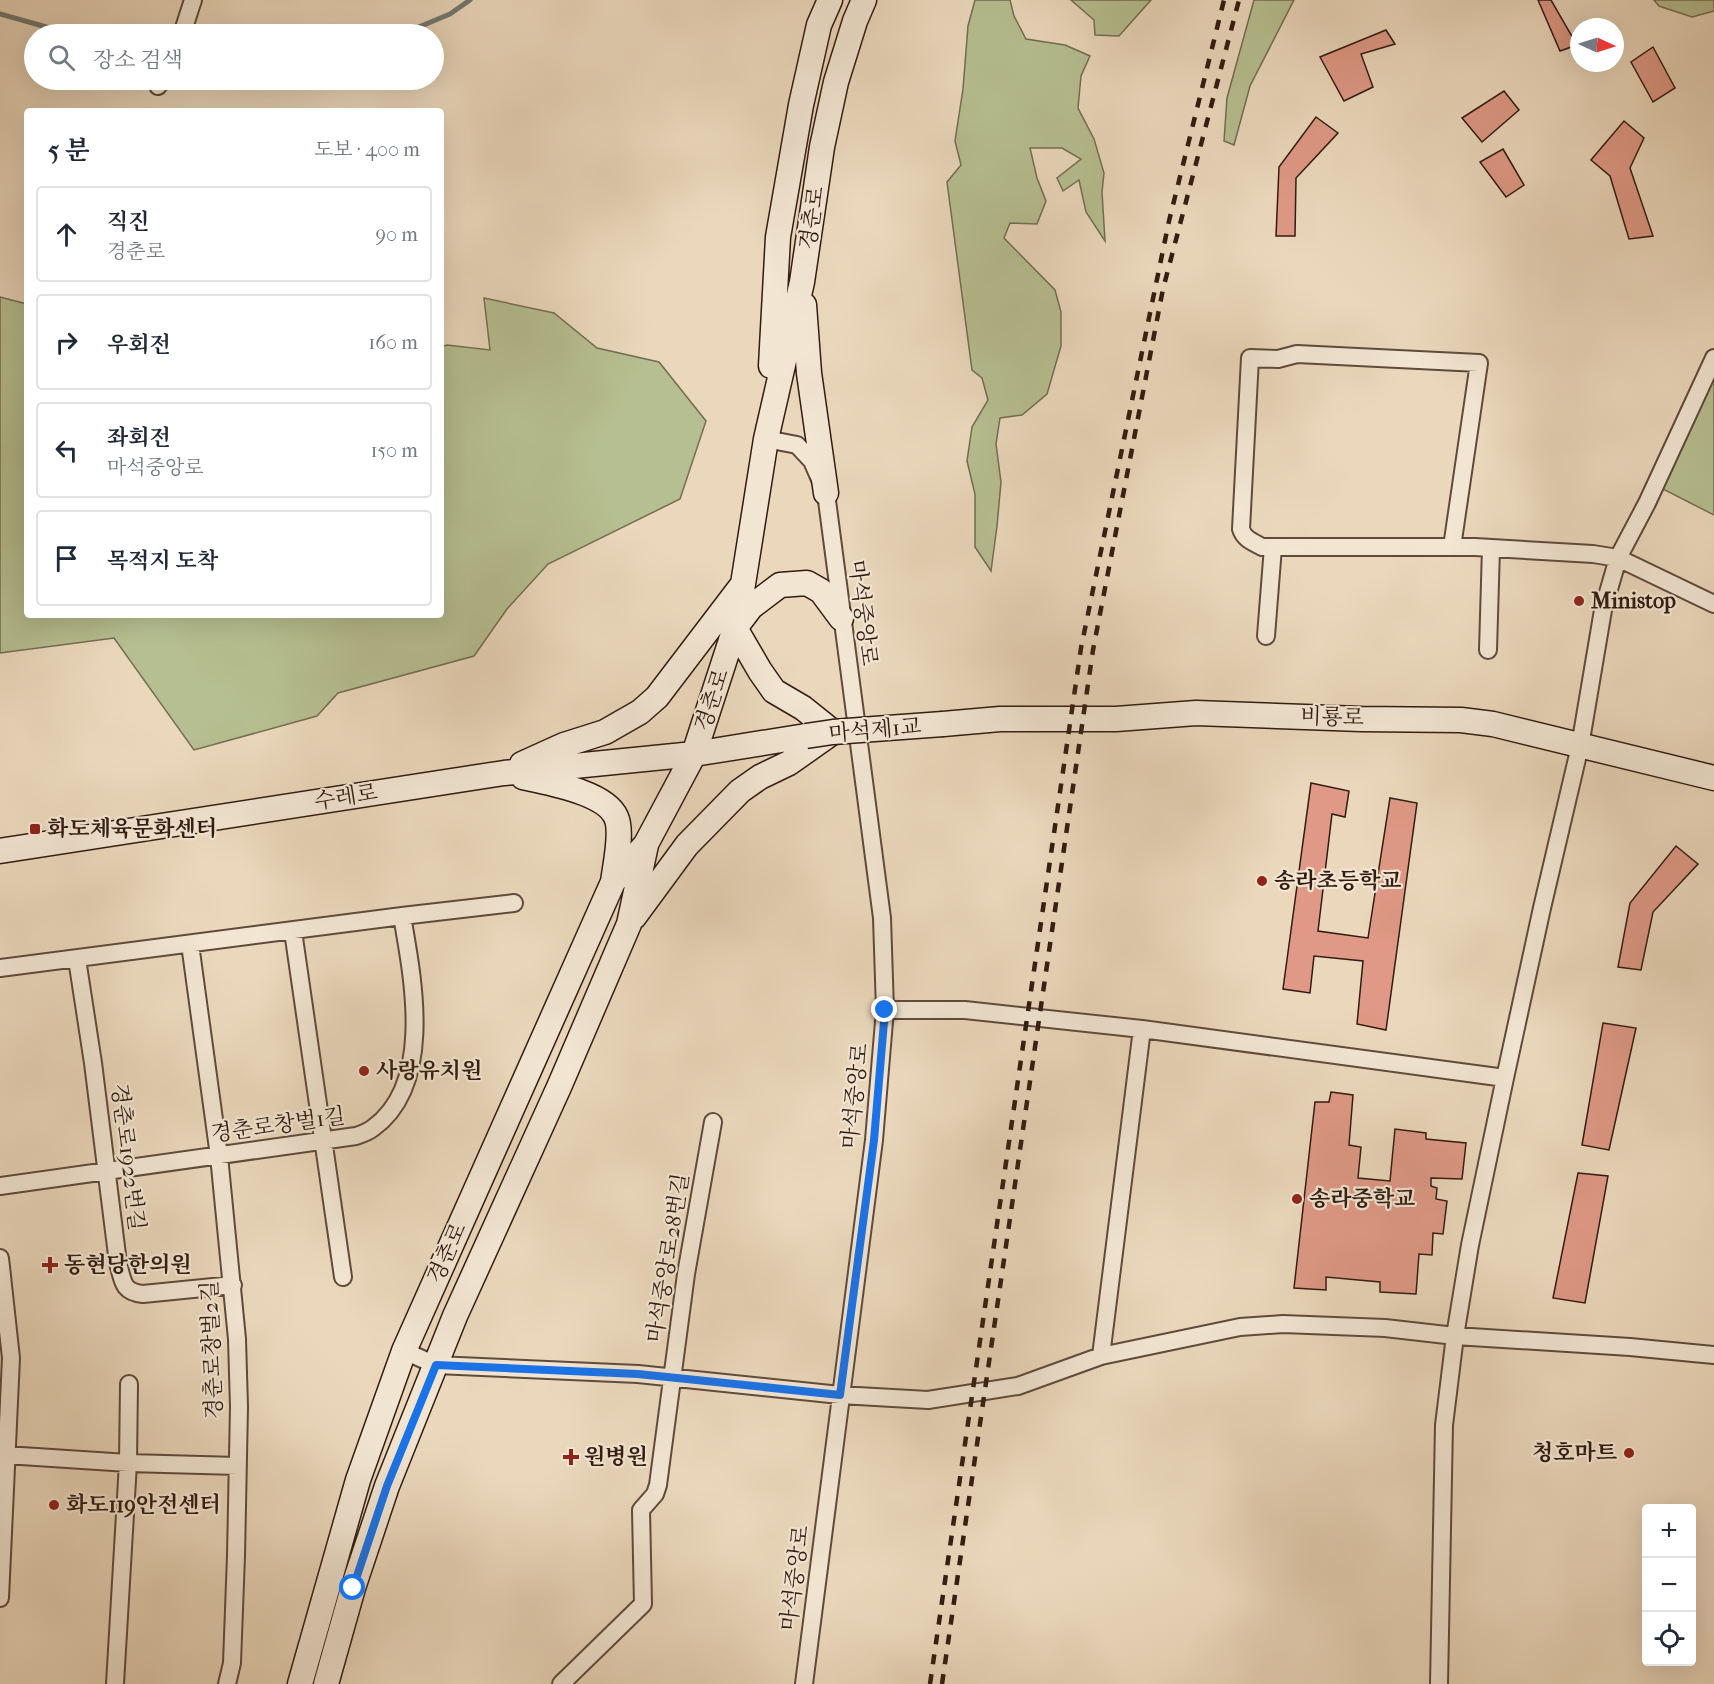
<!DOCTYPE html>
<html lang="ko">
<head>
<meta charset="utf-8">
<style>
  :root { --surface:#fff; --page:#f2f2f3; --text:#1f2937; --muted:#747a83; --line:#e0e1e3 }
  body { margin:0; font-family:"IM FELL French Canon","Noto Serif KR",serif; background:var(--page); color:var(--text) }
  .controls { position:absolute; right:18px; bottom:18px; display:grid; overflow:hidden; border-radius:6px; box-shadow:0 6px 24px #0002 }
  .controls button { width:54px; height:54px; display:grid; place-items:center; padding:0; border:0; border-bottom:2px solid var(--line); background:var(--surface); color:var(--text); font:30px sans-serif }
  .compass { position:absolute; left:1570px; top:18px; width:54px; height:54px; border-radius:50%; background:var(--surface); box-shadow:0 6px 24px #0002; rotate:94deg }
  .stop { position:absolute; width:18px; height:18px; margin:-14px; border:4px solid #1a73e8; border-radius:50%; background:#fff }
  .stop.end { background:#1a73e8; border-color:#fff; box-shadow:0 2px 6px #0008 }
  .list { margin:0; padding:0; list-style:none }
  h2 { display:flex; justify-content:space-between; align-items:center; height:78px; margin:0; padding:0 24px; font-size:26px }
  h2 small { font-size:20px; font-weight:400; color:var(--muted) }
  .list li { display:grid; grid-template-columns:39px 1fr auto; gap:18px; align-items:center; box-sizing:border-box; height:96px; margin:0 12px 12px; padding:0 12px; border:2px solid var(--line); border-radius:6px }
  .list b { display:block; font-size:22px; white-space:nowrap }
  .list p { margin:0; font-size:20px; white-space:nowrap; color:var(--muted) }
  .list em { font-size:20px; font-style:normal; color:var(--muted) }
  .icon { flex:none; width:33px; height:33px; fill:none; stroke:currentColor; stroke-width:2; stroke-linecap:round; stroke-linejoin:round }
  .map { position:relative; flex:none; width:1714px; height:1684px; overflow:hidden }
  .search { position:absolute; background:var(--surface); box-shadow:0 6px 24px #0002; left:24px; top:24px; width:420px; height:66px; display:flex; align-items:center; gap:15px; box-sizing:border-box; padding:0 21px; border-radius:33px; color:var(--muted); font-size:22px }
  .panel { position:absolute; background:var(--surface); box-shadow:0 6px 24px #0002; left:24px; top:108px; width:420px; height:510px; border-radius:6px }
  .map>svg:first-child { display:block }
</style>
</head>
<body>
<div class="map">
<svg width="1714" height="1684" viewBox="0 0 1714 1684">
  <rect width="100%" height="100%" fill="#ebd8bc"/>
  <filter id="stains"><feTurbulence type="fractalNoise" baseFrequency=".00333" numOctaves="4"/><feColorMatrix values="0 0 0 0 .2 0 0 0 0 .09 0 0 0 0 .02 0 0 0 .5 -.17"/></filter>
  <radialGradient id="worn" r=".72"><stop offset=".6" stop-color="#630" stop-opacity="0"/><stop offset="1" stop-color="#630" stop-opacity=".3"/></radialGradient>
  <!-- green -->
  <path fill="#b6bf91" stroke="#746d52" stroke-width="1.5" d="M975 0H1010L1014 16 1026 39 1065 45 1090 56 1081 76 1078 108 1094 139 1104 173 1102 192 1105 241 1086 212 1079 180 1063 191 1057 178 1081 159 1062 148H1030L1037 178 1046 201 1037 224 1010 223 1004 238 1055 290 1061 312V346L1047 394 1022 415 1000 418 996 444 1001 482 997 526 991 571 975 547V494L967 461 972 427 988 400 982 378 972 370 947 182 961 165 955 141 963 89 968 26Z
    M1071 0H1151L1119 36 1095 35 1094 20Z
    M1254 0H1294L1250 86 1234 145 1224 141 1227 98Z
    M1654 0H1714V11L1692 17 1659 6Z
    M0 297 27 304V615H441V347L447 345 490 350 484 298 554 313 597 348 659 362 706 421 680 499 548 564 507 609 474 656 338 693 317 716 194 750 114 638 0 653Z
    M1714 358V515L1655 485Z"/>
  <g fill="none" stroke-linecap="round" stroke-linejoin="round">
    <!-- stream -->
    <path stroke="#707a74" stroke-width="5" d="M0 14 57 30 84 34
      M402 34 450 14 470 0"/>
  </g>
  <!-- building -->
  <path fill="#df9986" stroke="#321b12" stroke-width="1.5" d="M1538 0H1551L1577 45 1560 51Z
    M1386 30 1395 44 1361 54 1373 87 1344 101 1320 57Z
    M1653 47 1675 88 1653 102 1631 62Z
    M1504 91 1519 110 1482 142 1462 118Z
    M1316 117 1338 133 1296 178 1295 236H1276L1279 167Z
    M1624 121 1644 138 1630 168 1653 236 1629 239 1610 176 1591 160Z
    M1503 149 1524 185 1506 197 1480 162Z
    M1311 783 1349 791 1345 817 1332 814 1318 931 1368 938 1390 798 1417 803 1386 1030 1357 1024 1363 961 1314 956 1310 993 1283 989Z
    M1676 846 1698 864 1653 912 1641 970 1618 967 1630 903Z
    M1603 1023 1636 1028 1609 1150 1582 1145Z
    M1331 1092 1353 1095 1349 1145 1361 1147 1358 1178 1390 1181 1395 1129 1426 1133V1139L1466 1143 1462 1179 1431 1178V1186L1437 1188 1436 1199 1447 1201 1443 1234 1433 1233 1432 1255 1419 1254 1416 1294 1380 1292V1282L1326 1277V1290L1294 1288 1315 1102H1329Z
    M1578 1173 1608 1176 1585 1303 1553 1298Z"/>
  <g fill="none" stroke-linecap="round" stroke-linejoin="round">
    <!-- street casing -->
    <g stroke="#604a3c" stroke-width="20">
      <path id="street" d="M182 34 193 0
        M158 86 161 80
        M766 439 797 445 812 461 826 493 882 918 885 1010 874 1140 804 1684
        M1452 547 1479 363 1297 354 1278 359 1250 358 1241 529C1244 539 1253 542 1262 547H1475L1593 554 1618 558 1714 604
        M1266 636 1273 547
        M1488 650 1491 548
        M293 931 343 1277
        M190 944 219 1156 237 1339 239 1407 236 1556 232 1663 227 1684
        M77 959 93 1063 118 1263C123 1281 122 1292 143 1294L233 1285
        M0 968 402 916 514 903
        M885 1010H965L1142 1029
        M0 1186 356 1136C362 1134 368 1132 373 1128 434 1084 413 979 402 916
        M0 1258 11 1358 0 1598
        M404 1351 436 1365 638 1374 840 1395 928 1400 1018 1386 1101 1356 1240 1327 1283 1324 1385 1328 1455 1336 1630 1347 1714 1355
        M1101 1356 1142 1029 1505 1078
        M6 1455 128 1463 238 1466
        M115 1684 128 1463 129 1384
        M561 1684 643 1604 641 1510 655 1494 658 1485 686 1274 713 1122
        M1439 1684 1444 1425 1455 1336 1470 1245 1505 1078 1542 908 1580 746 1603 610 1618 558 1647 503 1714 358"/>
    </g>
    <!-- secondary casing -->
    <g stroke="#321b12" stroke-width="27">
      <path id="secondary" d="M804 305 809 373 826 493
        M771 366 778 237 801 105 819 25 830 0
        M943 724 1000 719H1116L1196 713 1361 719 1461 720 1493 724 1714 778
        M522 764 564 745 605 732 640 712 657 697 740 588
        M523 777C548 783 605 792 616 817 623 832 615 865 613 882
        M0 851 504 773 694 754 806 736
        M634 917 687 845 740 791 760 777 789 763 833 732 803 708 774 691 760 671 735 628 751 607 780 585 807 583 821 591 841 618
        M300 1684 358 1480 404 1351 613 882 646 844 694 754 735 628 743 584 766 439 802 282 822 147 836 82 855 21 864 0
        M326 1684 353 1588 387 1486 455 1316 559 1087 629 924 646 845"/>
    </g>
    <!-- street -->
    <use href="#street" stroke="#f2e6d3" stroke-width="16"/>
    <!-- secondary -->
    <use href="#secondary" stroke="#f2e6d3" stroke-width="24"/>
    <!-- rail -->
    <path stroke="#321b12" stroke-width="4.5" stroke-dasharray="10 10" stroke-linecap="butt" d="M930 1684 1081 648 1169 221 1224 0
      M942 1684 1093 650 1163 289 1239 0"/>
    <!-- secondary-bridge casing -->
    <g stroke="#321b12" stroke-width="27" stroke-linecap="butt">
      <path id="secondary-bridge" d="M806 736 833 732 943 724"/>
    </g>
    <!-- secondary-bridge -->
    <use href="#secondary-bridge" stroke="#f2e6d3" stroke-width="24"/>
  </g>
  <g fill="none" stroke-linecap="round" stroke-linejoin="round">
    <!-- route -->
    <path stroke="#1a73e8" stroke-width="8" d="M353 1588 387 1486 436 1365 638 1374 840 1395 874 1140 885 1010"/>
  </g>
  <!-- markers -->
  <g fill="#8f2418" stroke="#f2e6d3" stroke-width="2">
    <circle cx="1579" cy="601" r="6"/>
    <rect x="29" y="823" width="12" height="12" rx="3"/>
    <circle cx="1262" cy="881" r="6"/>
    <circle cx="364" cy="1071" r="6"/>
    <circle cx="1297" cy="1199" r="6"/>
    <path d="M47 1256h6v6h6v6h-6v6h-6v-6h-6v-6h6z"/>
    <circle cx="1629" cy="1453" r="6"/>
    <path d="M568 1448h6v6h6v6h-6v6h-6v-6h-6v-6h6z"/>
    <circle cx="54" cy="1505" r="6"/>
  </g>
  <g text-anchor="middle" dominant-baseline="central" stroke-width="4.5" stroke-linejoin="round" paint-order="stroke">
    <!-- street labels -->
    <g font-size="22" fill="#321b12" stroke="#f2e6d3">
      <text transform="translate(812 218) rotate(-82)">경춘로</text>
      <text transform="translate(863 613) rotate(83)">마석중앙로</text>
      <text transform="translate(712 700) rotate(-72)">경춘로</text>
      <text transform="translate(1332 717) rotate(2)">비룡로</text>
      <text transform="translate(875 730) rotate(-5)">마석제1교</text>
      <text transform="translate(346 797) rotate(-9)">수레로</text>
      <text transform="translate(855 1096) rotate(-84)">마석중앙로</text>
      <text transform="translate(278 1125) rotate(-8)">경춘로창벌1길</text>
      <text transform="translate(128 1157) rotate(83)">경춘로1922번길</text>
      <text transform="translate(447 1253) rotate(-66)">경춘로</text>
      <text transform="translate(668 1258) rotate(-81)">마석중앙로28번길</text>
      <text transform="translate(212 1350) rotate(-92)">경춘로창벌2길</text>
      <text transform="translate(795 1578) rotate(-83)">마석중앙로</text>
    </g>
    <!-- poi labels -->
    <g font-size="22" font-weight="bold" fill="#321b12" stroke="#f2e6d3" text-anchor="start">
      <text x="1591" y="601">Ministop</text>
      <text x="47" y="829">화도체육문화센터</text>
      <text x="1274" y="881">송라초등학교</text>
      <text x="376" y="1071">사랑유치원</text>
      <text x="1309" y="1199">송라중학교</text>
      <text x="64" y="1265">동현당한의원</text>
      <text x="1617" y="1453" text-anchor="end">청호마트</text>
      <text x="584" y="1457">원병원</text>
      <text x="66" y="1505">화도119안전센터</text>
    </g>
  </g>
  <rect width="100%" height="100%" filter="url(#stains)"/>
  <rect width="100%" height="100%" fill="url(#worn)"/>
</svg>
<div class="controls">
<button>+</button>
<button>−</button>
<button><svg class="icon" aria-label="locate" viewBox="0 0 24 24"><circle cx="12" cy="12" r="6"/><path d="M12 2v4M12 18v4M2 12h4M18 12h4"/></svg></button>
</div>
<svg class="compass" viewBox="-18 -18 36 36"><path d="M0-13l5 13h-10z" fill="#e53935"/><path d="M0 13l5-13h-10z" fill="#747a83"/></svg>
<div class="stop" style="left:353px;top:1588px"></div>
<div class="stop end" style="left:885px;top:1010px"></div>
<div class="search"><svg class="icon" aria-label="search" viewBox="0 0 24 24"><circle cx="10" cy="10" r="6"/><path d="M15 15l6 6"/></svg>장소 검색</div>
<section class="panel">
<h2>5 분<small>도보 · 400 m</small></h2>
<ul class="list">
<li><svg class="icon" aria-label="ahead" viewBox="0 0 24 24"><path d="M12 20V5M6 11l6-6 6 6"/></svg><div><b>직진</b><p>경춘로</p></div><em>90 m</em></li>
<li><svg class="icon" aria-label="right" viewBox="0 0 24 24"><path d="M7 20v-9h11M14 6l5 5-5 5"/></svg><div><b>우회전</b></div><em>160 m</em></li>
<li><svg class="icon" aria-label="left" viewBox="0 0 24 24"><path d="M17 20v-9H6M10 6l-5 5 5 5"/></svg><div><b>좌회전</b><p>마석중앙로</p></div><em>150 m</em></li>
<li><svg class="icon" aria-label="arrive" viewBox="0 0 24 24"><path d="M6 21V4h12l-3 4 3 4H6"/></svg><div><b>목적지 도착</b></div></li>
</ul>
</section>
</div>
</body>
</html>
